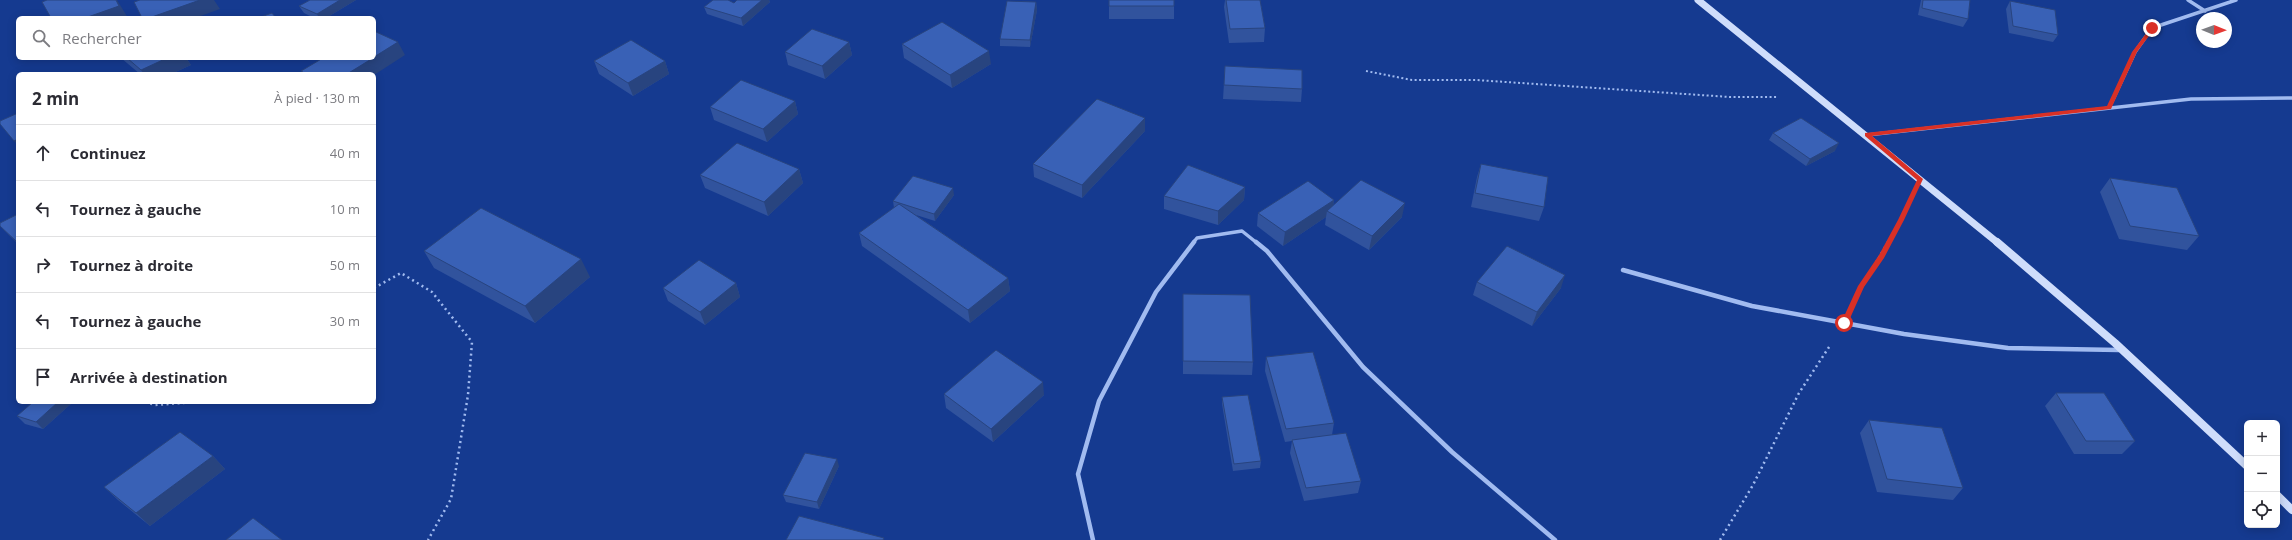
<!DOCTYPE html>
<html lang="fr">
<head>
<meta charset="utf-8">
<style>
  :root { --surface:#fff; --page:#f2f2f3; --text:#2b2b33; --muted:#7c7c81; --line:#e1e1e2 }
  body { margin:0; font-family:"Open Sans",sans-serif; background:var(--page); color:var(--text) }
  .controls { position:absolute; right:12px; bottom:12px; display:grid; overflow:hidden; border-radius:6px; box-shadow:0 2px 10px #0003 }
  .controls button { width:36px; height:36px; display:grid; place-items:center; padding:0; border:0; border-bottom:1px solid var(--line); background:var(--surface); color:var(--text); font:20px sans-serif }
  .compass { position:absolute; left:2196px; top:12px; width:36px; height:36px; border-radius:50%; background:var(--surface); box-shadow:0 2px 10px #0003; rotate:91deg }
  .stop { position:absolute; width:12px; height:12px; margin:-9px; border:3px solid #d93025; border-radius:50%; background:#fff }
  .stop.end { background:#d93025; border-color:#fff; box-shadow:0 1px 4px #0008 }
  .list { margin:0; padding:0; list-style:none }
  h2 { display:flex; justify-content:space-between; align-items:center; height:52px; margin:0; padding:0 16px; font-size:17px }
  h2 small { font-size:13px; font-weight:400; color:var(--muted) }
  .list li { display:grid; grid-template-columns:26px 1fr auto; gap:12px; align-items:center; box-sizing:border-box; height:56px; padding:0 16px; border-top:1px solid var(--line) }
  .list b { display:block; font-size:15px; white-space:nowrap }
  .list em { font-size:13px; font-style:normal; color:var(--muted) }
  .icon { flex:none; width:22px; height:22px; fill:none; stroke:currentColor; stroke-width:2; stroke-linecap:round; stroke-linejoin:round }
  .map { position:relative; flex:none; width:2292px; height:540px; overflow:hidden }
  .search { position:absolute; background:var(--surface); box-shadow:0 2px 10px #0003; left:16px; top:16px; width:360px; height:44px; display:flex; align-items:center; gap:10px; box-sizing:border-box; padding:0 14px; border-radius:6px; color:var(--muted); font-size:15px }
  .panel { position:absolute; background:var(--surface); box-shadow:0 2px 10px #0003; left:16px; top:72px; width:360px; height:332px; border-radius:6px }
  .map>svg:first-child { display:block }
</style>
</head>
<body>
<div class="map">
<svg width="2292" height="540" viewBox="0 0 2292 540">
  <rect width="100%" height="100%" fill="#153a90"/>
  <g fill="none" stroke-linecap="round" stroke-linejoin="round">
    <!-- path-far1 -->
    <path stroke="#a1bbf0" stroke-width="2" stroke-dasharray="2 2.5" stroke-linecap="butt" d="M1366 71 1412 80H1476L1730 97H1778
      M1888 243 1909 203"/>
    <!-- path -->
    <path stroke="#a1bbf0" stroke-width="2.5" stroke-dasharray="2 3.5" stroke-linecap="butt" d="M374 288 401 273 432 292 472 342 468 395 451 499 428 540
      M1854 301 1888 242
      M145 402 155 405 196 402
      M1720 540 1753 485 1799 393 1831 344"/>
    <!-- street-far1 -->
    <path stroke="#a1bbf0" stroke-width="3.5" d="M2188 0 2205 11
      M2109 108 2135 52 2152 28 2236 0
      M1867 135 2191 99 2292 98
      M1193 243 1197 238 1242 231 1257 243"/>
    <!-- street -->
    <path stroke="#a1bbf0" stroke-width="4.5" d="M1256 242 1267 251 1363 367 1452 452 1555 540
      M1623 270 1752 306 1904 334 2008 348 2119 350
      M1093 540 1078 474 1099 401 1156 292 1194 242"/>
    <!-- secondary-far1 -->
    <path stroke="#cfddfb" stroke-width="7" d="M1698 0 1998 243"/>
    <!-- secondary -->
    <path stroke="#cfddfb" stroke-width="8" d="M1997 242 2115 343 2247 466
      M2277 495 2292 510"/>
  </g>
  <!-- wall -->
  <path fill="#31539d" d="M310 0H356L326 18H314L304 13 299 6Z
    M737 0H769L770 2 743 26 707 14 704 7 734 3Z
    M1174 0V19H1109V6Z
    M1225 0H1260L1265 28 1264 42 1229 43 1224 7Z
    M1921 0H1970L1968 19 1963 27 1918 15Z
    M2010 1 2058 35 2053 42 2009 33 2006 9Z
    M1036 2 1037 10 1030 47 1000 46V39Z
    M849 42 852 55 825 79 788 65 785 52Z
    M902 44 991 64 952 88 904 58Z
    M121 58H186L191 65 171 74H140Z
    M594 61H665L669 74 633 96 599 74Z
    M1225 66 1302 89 1301 102 1223 99Z
    M795 101 798 114 767 142 714 120 710 107Z
    M1145 131 1082 198 1034 177 1033 164Z
    M1773 133 1835 151 1806 166 1769 140Z
    M1481 164 1544 207 1539 221 1471 207 1477 177Z
    M799 169 803 183 768 216 705 188 700 175Z
    M2110 178 2199 236 2187 250 2119 239 2100 192Z
    M1245 187 1244 200 1218 225 1164 209V196Z
    M954 195 935 221 916 215 1008 278 1010 291 970 323 862 246 859 233 894 208 893 201Z
    M1334 200 1333 206 1402 217 1369 250 1325 225 1326 217 1283 246 1257 226 1258 213Z
    M18 214V244L0 226Z
    M424 251 590 277 535 323 434 268Z
    M1477 282 1561 288 1532 326 1473 295Z
    M736 283 740 297 705 325 668 301 663 288Z
    M1183 294 1253 362 1252 375 1183 374Z
    M1266 357 1334 423 1332 435 1361 481 1358 493 1304 501 1290 453 1292 441 1285 442 1265 371Z
    M2056 393 2135 441 2122 454H2074L2045 406Z
    M944 394 1044 395 993 442 946 408Z
    M1222 397 1261 461 1260 468 1233 471 1222 404Z
    M33 402H73L43 429 25 424 17 416Z
    M1869 420 1963 488 1953 500 1877 492 1860 433Z
    M213 456 225 469 150 526 118 500 104 487Z
    M839 466 819 509 786 502 783 495Z"/>
  <!-- shaded-wall -->
  <path fill="#28447f" d="M116 0H117L128 18H85Z
    M200 0H214L220 9 195 18H149Z
    M340 0H356L326 18H319L317 14Z
    M762 0H769L770 2 743 26 741 18Z
    M1036 2 1037 10 1030 47V40Z
    M398 42 405 55 374 75V74H347L373 58H374V57Z
    M849 42 852 55 825 79 822 66Z
    M989 51 991 64 952 88 950 75Z
    M167 58H186L191 65 171 74H144L141 70Z
    M665 61 669 74 633 96 628 83Z
    M795 101 798 114 767 142 763 129Z
    M1145 118V131L1082 198V185Z
    M18 139V145L14 141Z
    M1839 143 1835 151 1806 166 1810 159Z
    M799 169 803 183 768 216 764 202Z
    M1245 187 1244 200 1218 225V211Z
    M953 188 954 195 935 221 934 214Z
    M1334 200 1332 213 1327 211 1326 217 1283 246 1285 232Z
    M1405 203 1402 217 1369 250 1372 236Z
    M581 259 590 277 535 323 525 306Z
    M1565 275 1561 288 1532 326 1537 312Z
    M1008 278 1010 291 970 323 968 310Z
    M736 283 740 297 705 325 700 312Z
    M1043 382 1044 395 993 442 991 429Z
    M58 402H73L43 429 36 422Z
    M213 456 225 469 150 526 136 513Z
    M837 459 839 466 819 509 817 502Z"/>
  <!-- building -->
  <path fill="#3961b6" stroke="#28447f" d="M47 0H116L119 6 85 18H51L42 2Z
    M140 0H200L149 18H142L134 2Z
    M310 0H340L317 14 299 6Z
    M713 0H728L734 3 737 0H762L741 18 704 7Z
    M1109 0H1174V6H1109Z
    M1226 0H1260L1265 28 1230 29Z
    M1923 0H1970L1968 19 1922 8Z
    M1007 1 1036 2 1030 40 1000 39Z
    M2010 1 2055 10 2058 35 2013 26Z
    M272 13 276 18H258Z
    M942 22 989 51 950 75 902 44Z
    M812 29 849 42 822 66 785 52Z
    M374 31 398 42 374 57Z
    M631 40 665 61 628 83 594 61Z
    M127 58H167L141 70Z
    M323 58H373L347 74H306L301 71Z
    M1225 66 1302 70V89L1224 85Z
    M741 80 795 101 763 129 710 107Z
    M1097 99 1145 118 1082 185 1033 164Z
    M18 113V139L14 141 0 124V121Z
    M1801 118 1839 143 1810 159 1773 133Z
    M737 143 799 169 764 202 700 175Z
    M1481 164 1548 177 1544 207 1475 193Z
    M1188 165 1245 187 1218 211 1164 196Z
    M913 176 953 188 934 214 893 201Z
    M2110 178 2177 188 2199 236 2130 226Z
    M1361 180 1405 203 1372 236 1327 211Z
    M1308 181 1334 200 1285 232 1258 213Z
    M899 204 1008 278 968 310 859 233Z
    M481 208 581 259 525 306 424 251Z
    M18 214V243L0 226V223Z
    M1507 246 1565 275 1537 312 1477 282Z
    M699 260 736 283 700 312 663 288Z
    M1183 294 1250 295 1253 362 1183 361Z
    M996 350 1043 382 991 429 944 394Z
    M1313 352 1334 423 1286 429 1266 357Z
    M2056 393H2104L2135 441H2086Z
    M1248 395 1261 461 1234 464 1222 397Z
    M33 402H58L36 422 17 416Z
    M1869 420 1942 428 1963 488 1887 479Z
    M180 432 213 456 136 513 104 487Z
    M1346 433 1361 481 1306 488 1292 440Z
    M805 453 837 459 817 502 783 495Z
    M799 516 884 538 883 540H786Z
    M253 518 282 540H226Z"/>
  <!-- route -->
  <path fill="#d93025" d="M2151 27 2155 28 2137 52 2111 109 1872 136 1923 179 1904 220 1884 258 1864 287 1847 325H1842L1841 323 1858 286 1879 255 1898 220 1917 180 1865 136V133L2107 106 2132 52Z"/>
</svg>
<div class="controls">
<button>+</button>
<button>−</button>
<button><svg class="icon" aria-label="locate" viewBox="0 0 24 24"><circle cx="12" cy="12" r="6"/><path d="M12 2v4M12 18v4M2 12h4M18 12h4"/></svg></button>
</div>
<svg class="compass" viewBox="-18 -18 36 36"><path d="M0-13l5 13h-10z" fill="#e53935"/><path d="M0 13l5-13h-10z" fill="#7c7c81"/></svg>
<div class="stop" style="left:1844px;top:323px"></div>
<div class="stop end" style="left:2152px;top:28px"></div>
<div class="search"><svg class="icon" aria-label="search" viewBox="0 0 24 24"><circle cx="10" cy="10" r="6"/><path d="M15 15l6 6"/></svg>Rechercher</div>
<section class="panel">
<h2>2 min<small>À pied · 130 m</small></h2>
<ul class="list">
<li><svg class="icon" aria-label="ahead" viewBox="0 0 24 24"><path d="M12 20V5M6 11l6-6 6 6"/></svg><div><b>Continuez</b></div><em>40 m</em></li>
<li><svg class="icon" aria-label="left" viewBox="0 0 24 24"><path d="M17 20v-9H6M10 6l-5 5 5 5"/></svg><div><b>Tournez à gauche</b></div><em>10 m</em></li>
<li><svg class="icon" aria-label="right" viewBox="0 0 24 24"><path d="M7 20v-9h11M14 6l5 5-5 5"/></svg><div><b>Tournez à droite</b></div><em>50 m</em></li>
<li><svg class="icon" aria-label="left" viewBox="0 0 24 24"><path d="M17 20v-9H6M10 6l-5 5 5 5"/></svg><div><b>Tournez à gauche</b></div><em>30 m</em></li>
<li><svg class="icon" aria-label="arrive" viewBox="0 0 24 24"><path d="M6 21V4h12l-3 4 3 4H6"/></svg><div><b>Arrivée à destination</b></div></li>
</ul>
</section>
</div>
</body>
</html>
